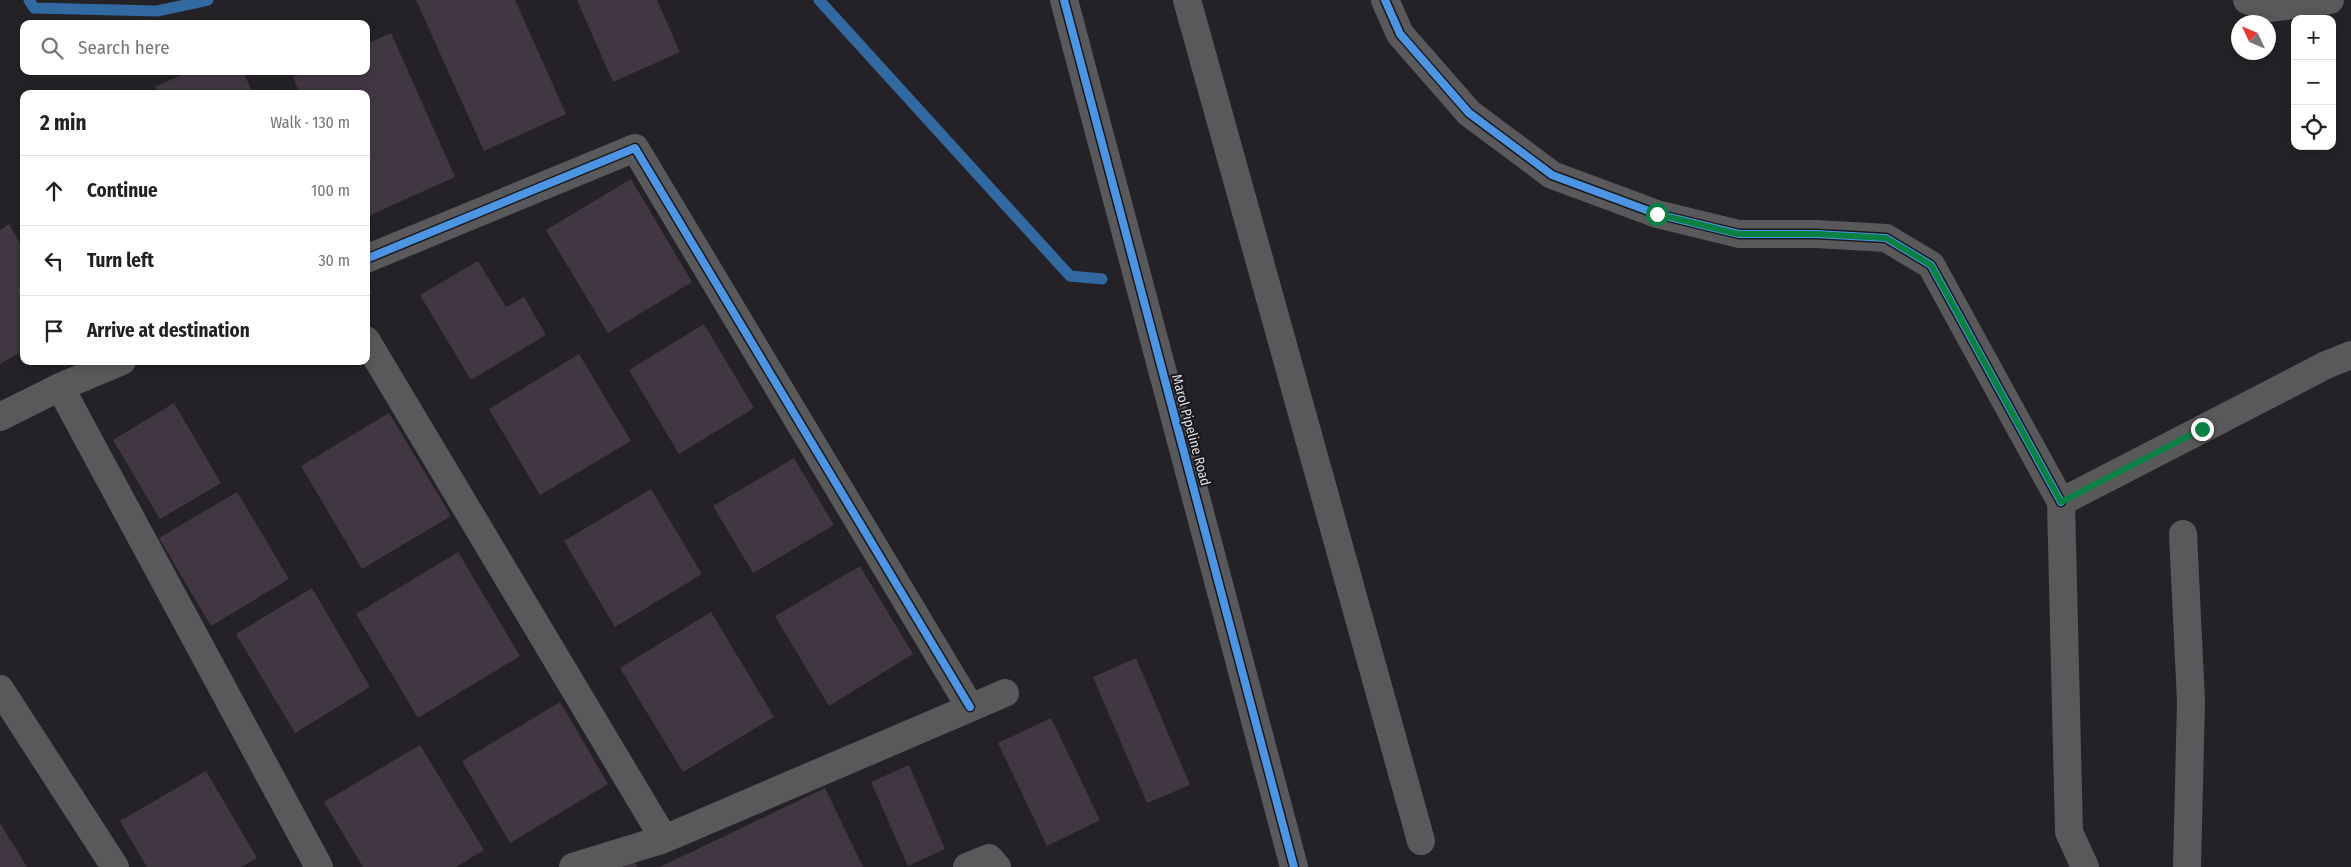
<!DOCTYPE html>
<html lang="en">
<head>
<meta charset="utf-8">
<style>
  :root { --surface:#fff; --page:#f6f6f6; --text:#202124; --muted:#757577; --line:#e0e0e0 }
  body { margin:0; font-family:"Fira Sans Condensed",sans-serif; background:var(--page); color:var(--text) }
  .controls { position:absolute; right:15px; top:15px; display:grid; overflow:hidden; border-radius:10px; box-shadow:0 2px 8px #0003 }
  .controls button { width:45px; height:45px; display:grid; place-items:center; padding:0; border:0; border-bottom:1px solid var(--line); background:var(--surface); color:var(--text); font:25px sans-serif }
  .compass { position:absolute; left:2231px; top:15px; width:45px; height:45px; border-radius:50%; background:var(--surface); box-shadow:0 2px 8px #0003; rotate:314deg }
  .stop { position:absolute; width:15px; height:15px; margin:-11px; border:4px solid #0b8043; border-radius:50%; background:#fff }
  .stop.end { background:#0b8043; border-color:#fff; box-shadow:0 1px 5px #0008 }
  .list { margin:0; padding:0; list-style:none }
  h2 { display:flex; justify-content:space-between; align-items:center; height:65px; margin:0; padding:0 20px; font-size:21px }
  h2 small { font-size:16px; font-weight:400; color:var(--muted) }
  .list li { display:grid; grid-template-columns:32px 1fr auto; gap:15px; align-items:center; box-sizing:border-box; height:70px; padding:0 20px; border-top:1px solid var(--line) }
  .list b { display:block; font-size:19px; white-space:nowrap }
  .list em { font-size:16px; font-style:normal; color:var(--muted) }
  .icon { flex:none; width:28px; height:28px; fill:none; stroke:currentColor; stroke-width:2; stroke-linecap:round; stroke-linejoin:round }
  .map { position:relative; flex:none; width:2351px; height:867px; overflow:hidden }
  .search { position:absolute; background:var(--surface); box-shadow:0 2px 8px #0003; left:20px; top:20px; width:350px; height:55px; display:flex; align-items:center; gap:12px; box-sizing:border-box; padding:0 18px; border-radius:10px; color:var(--muted); font-size:19px }
  .panel { position:absolute; background:var(--surface); box-shadow:0 2px 8px #0003; left:20px; top:90px; width:350px; height:275px; border-radius:10px }
  .map>svg:first-child { display:block }
</style>
</head>
<body>
<div class="map">
<svg width="2351" height="867" viewBox="0 0 2351 867">
  <rect width="100%" height="100%" fill="#242226"/>
  <g fill="none" stroke-linecap="round" stroke-linejoin="round">
    <!-- stream -->
    <path stroke="#3269a0" stroke-width="11" d="M29 0 34 8 157 11 208 0
      M819 0 1070 276 1102 279"/>
  </g>
  <!-- building -->
  <path fill="#413743" d="M416 0H515L566 114 484 151Z
    M577 0H657L680 52 613 82Z
    M391 33 455 177 366 217V94H300L293 77 306 71H366V44Z
    M190 71H243L253 94H158L155 87Z
    M631 179 692 282 608 333 546 230Z
    M9 224 24 250V350L0 364V230Z
    M478 261 506 307 524 297 546 335 471 380 420 295Z
    M704 324 754 408 679 454 629 370Z
    M579 354 631 441 540 495 489 409Z
    M174 403 221 483 160 519 113 440Z
    M389 413 451 516 362 569 301 466Z
    M794 458 834 525 753 573 713 506Z
    M651 489 702 574 615 627 564 541Z
    M237 492 289 579 211 626 159 538Z
    M458 552 520 656 418 718 356 614Z
    M860 566 913 654 829 706 775 616Z
    M312 588 370 687 295 733 236 634Z
    M711 612 774 717 683 772 620 668Z
    M1136 658 1190 785 1147 803 1093 677Z
    M560 702 608 784 510 843 462 761Z
    M1051 718 1100 820 1047 846 998 743Z
    M420 745 484 850 456 867H363L324 802Z
    M909 765 945 849 908 866 871 782Z
    M206 771 257 858 241 867H147L120 821Z
    M825 788 863 867H660Z
    M0 823 27 867H0Z
    M633 858 637 867H615Z"/>
  <g fill="none" stroke-linecap="round" stroke-linejoin="round">
    <!-- minor -->
    <path stroke="#59595b" stroke-width="28" d="M1064 0 1294 867
      M1187 0 1421 841
      M1385 0 1400 34 1469 113 1552 175 1657 214 1739 234H1816L1886 238 1931 265 2061 502
      M2247 0 2271 8 2330 0
      M366 259 635 148 970 707
      M366 340 664 839
      M60 387 122 361
      M0 417 60 387 319 867
      M2183 534 2191 701 2187 867
      M0 689 115 867
      M573 867 664 839 1005 693
      M967 867 989 858 997 867
      M2085 867 2069 832 2061 502 2326 365 2351 355"/>
    <!-- cycleway casing -->
    <g stroke="#19181d" stroke-width="11">
      <path id="cycleway" d="M1064 0 1294 867
        M1385 0 1400 34 1469 113 1552 175 1657 214 1739 234H1816L1886 238 1931 265 2061 502
        M366 259 635 148 970 707"/>
    </g>
    <!-- cycleway -->
    <use href="#cycleway" stroke="#4d94e3" stroke-width="8"/>
  </g>
  <g fill="none" stroke-linecap="round" stroke-linejoin="round">
    <!-- route -->
    <path stroke="#0b8043" stroke-width="6" d="M1657 214 1738 234H1816L1886 238 1931 265 2061 502 2202 429"/>
  </g>
  <g text-anchor="middle" dominant-baseline="central" stroke-width="4" stroke-linejoin="round" paint-order="stroke">
    <!-- street labels -->
    <g font-size="14" fill="#dedde1" stroke="#19181d">
      <text transform="translate(1191 430) rotate(75)">Marol Pipeline Road</text>
    </g>
  </g>
</svg>
<div class="controls">
<button>+</button>
<button>−</button>
<button><svg class="icon" aria-label="locate" viewBox="0 0 24 24"><circle cx="12" cy="12" r="6"/><path d="M12 2v4M12 18v4M2 12h4M18 12h4"/></svg></button>
</div>
<svg class="compass" viewBox="-18 -18 36 36"><path d="M0-13l5 13h-10z" fill="#e53935"/><path d="M0 13l5-13h-10z" fill="#757577"/></svg>
<div class="stop" style="left:1657px;top:214px"></div>
<div class="stop end" style="left:2202px;top:429px"></div>
<div class="search"><svg class="icon" aria-label="search" viewBox="0 0 24 24"><circle cx="10" cy="10" r="6"/><path d="M15 15l6 6"/></svg>Search here</div>
<section class="panel">
<h2>2 min<small>Walk · 130 m</small></h2>
<ul class="list">
<li><svg class="icon" aria-label="ahead" viewBox="0 0 24 24"><path d="M12 20V5M6 11l6-6 6 6"/></svg><div><b>Continue</b></div><em>100 m</em></li>
<li><svg class="icon" aria-label="left" viewBox="0 0 24 24"><path d="M17 20v-9H6M10 6l-5 5 5 5"/></svg><div><b>Turn left</b></div><em>30 m</em></li>
<li><svg class="icon" aria-label="arrive" viewBox="0 0 24 24"><path d="M6 21V4h12l-3 4 3 4H6"/></svg><div><b>Arrive at destination</b></div></li>
</ul>
</section>
</div>
</body>
</html>
